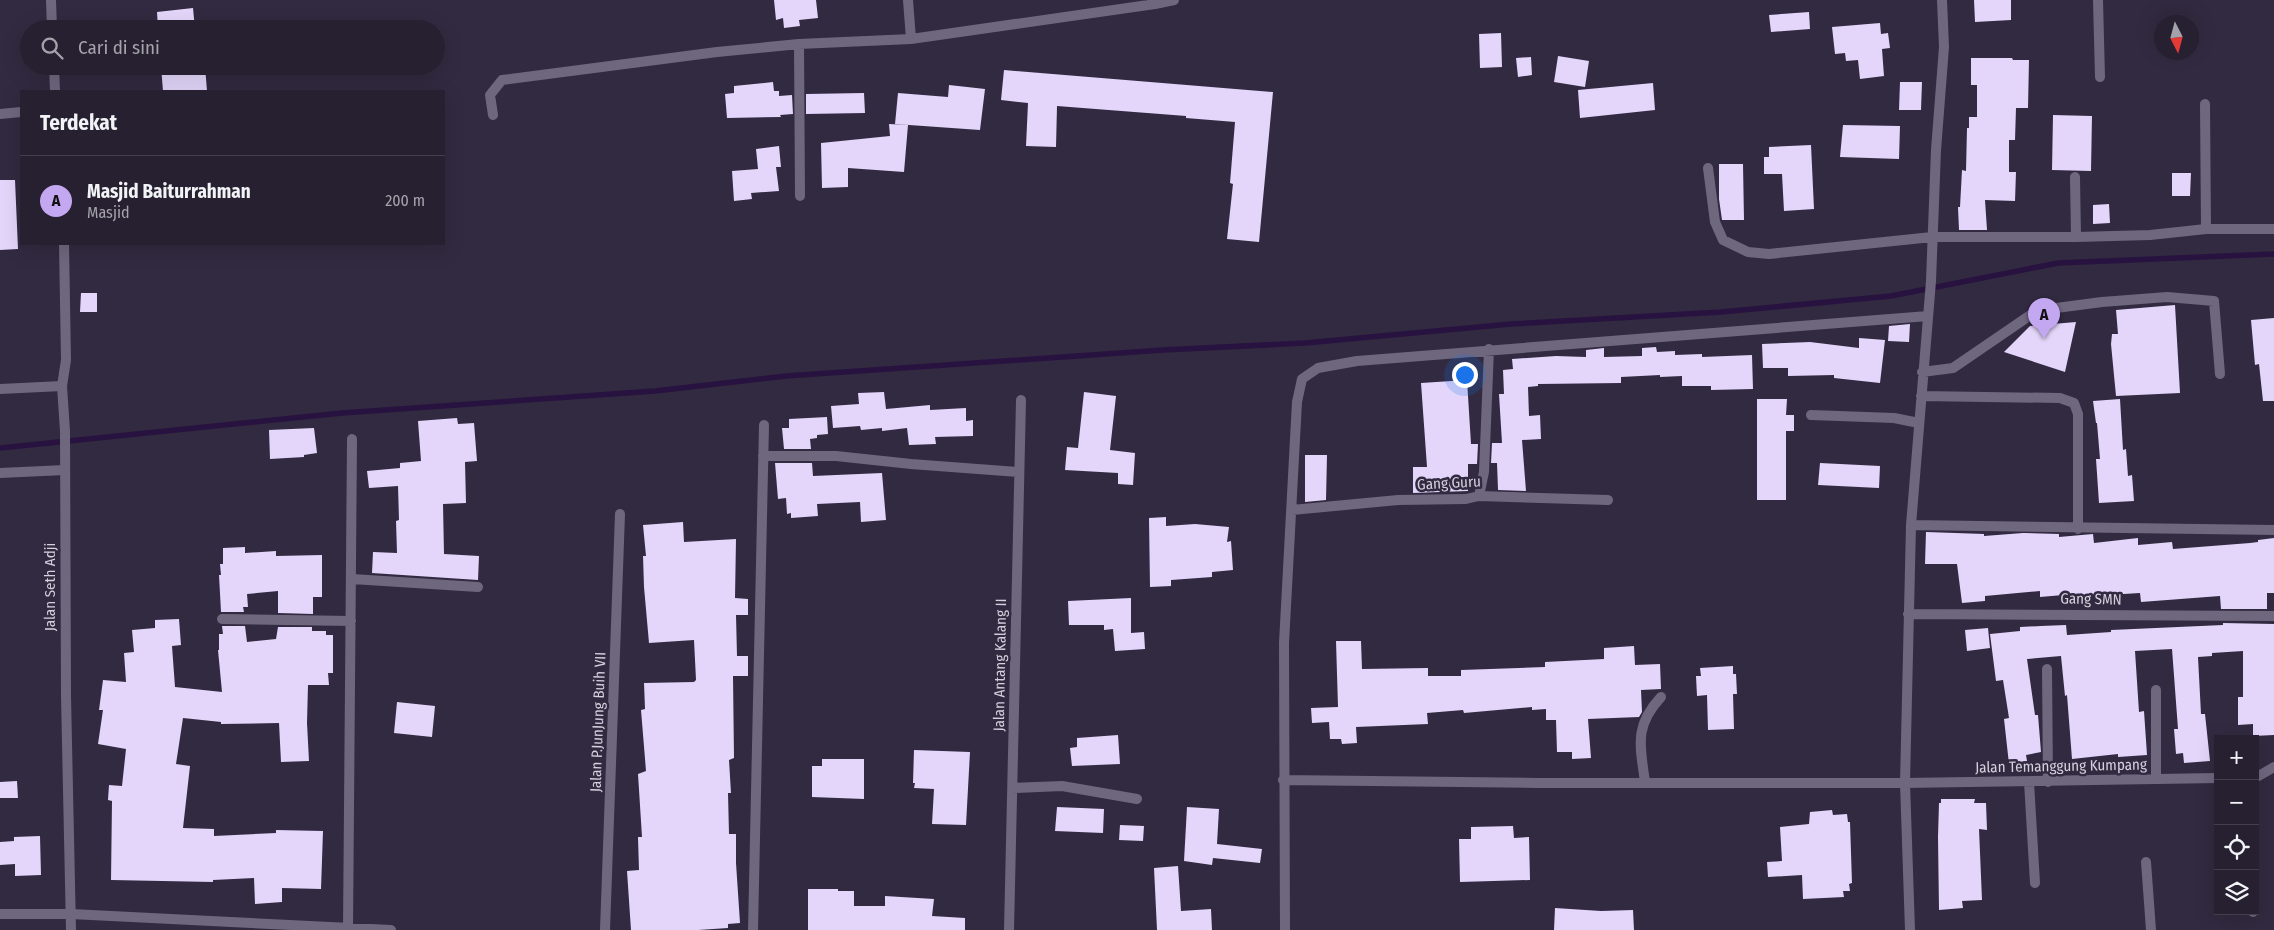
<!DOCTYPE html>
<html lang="id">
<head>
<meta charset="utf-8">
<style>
  :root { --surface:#262030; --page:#2e2838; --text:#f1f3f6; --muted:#a4a3ab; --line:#423e4c; --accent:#c4a7f1 }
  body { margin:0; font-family:"Fira Sans Condensed",sans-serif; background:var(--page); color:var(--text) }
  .controls { position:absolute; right:15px; bottom:15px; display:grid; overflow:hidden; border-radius:0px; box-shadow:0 5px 20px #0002 }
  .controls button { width:45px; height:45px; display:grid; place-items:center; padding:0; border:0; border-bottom:1px solid var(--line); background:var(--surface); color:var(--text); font:25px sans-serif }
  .compass { position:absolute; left:2154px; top:15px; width:45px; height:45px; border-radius:50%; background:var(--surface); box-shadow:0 5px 20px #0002; rotate:174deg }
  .you { position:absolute; left:1464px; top:374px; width:18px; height:18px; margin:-12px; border:4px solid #fff; border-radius:50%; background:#1a73e8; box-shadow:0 0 0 8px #1a73e833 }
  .badge { display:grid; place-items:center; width:32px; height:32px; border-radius:50%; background:var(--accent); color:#111; font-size:16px; font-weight:700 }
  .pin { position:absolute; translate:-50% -41px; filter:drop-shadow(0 1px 2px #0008) }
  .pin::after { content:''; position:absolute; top:26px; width:18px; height:15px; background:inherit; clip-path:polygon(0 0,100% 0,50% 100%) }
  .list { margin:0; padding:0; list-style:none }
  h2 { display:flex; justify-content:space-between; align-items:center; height:65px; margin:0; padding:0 20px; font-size:21px }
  h2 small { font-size:16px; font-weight:400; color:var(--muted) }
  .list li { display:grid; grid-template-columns:32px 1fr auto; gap:15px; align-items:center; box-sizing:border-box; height:90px; padding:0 20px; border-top:1px solid var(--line) }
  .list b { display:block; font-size:19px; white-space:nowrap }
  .list p { margin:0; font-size:16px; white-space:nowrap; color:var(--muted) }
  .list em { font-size:16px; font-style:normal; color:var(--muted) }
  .icon { flex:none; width:28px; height:28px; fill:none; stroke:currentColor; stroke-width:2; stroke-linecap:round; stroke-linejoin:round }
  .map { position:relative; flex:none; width:2274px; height:930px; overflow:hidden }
  .search { position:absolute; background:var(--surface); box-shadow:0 5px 20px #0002; left:20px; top:20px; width:425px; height:55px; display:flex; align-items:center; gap:12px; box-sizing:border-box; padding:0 18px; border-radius:28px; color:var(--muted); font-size:19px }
  .panel { position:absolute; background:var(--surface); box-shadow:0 5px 20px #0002; left:20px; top:90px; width:425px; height:155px; border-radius:0px }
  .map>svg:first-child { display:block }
</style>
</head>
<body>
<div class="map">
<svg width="2274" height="930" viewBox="0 0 2274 930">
  <rect width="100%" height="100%" fill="#322a40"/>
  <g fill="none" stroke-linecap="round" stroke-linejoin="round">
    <!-- stream -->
    <path stroke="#281240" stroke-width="5.5" d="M0 448 342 413 655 391 786 376 1163 350 1305 343 1511 324 1721 312 1891 296 2058 263 2274 254"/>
  </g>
  <!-- building -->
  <path fill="#e3d6fa" d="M774 0H816L818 18 799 20 800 26 784 28 783 18 776 20Z
    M1974 0H2011V20L1975 22Z
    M193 8 195 29H158L157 12Z
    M1809 12 1810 29 1771 32 1769 15Z
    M1880 23 1881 34 1888 33 1890 48 1882 49 1884 76 1860 79 1858 60 1846 61 1845 53 1835 54 1832 27Z
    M1501 33 1502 67 1480 68 1479 34Z
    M1558 56 1589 61 1585 87 1554 82Z
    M1531 57 1532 75 1518 77 1516 58Z
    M1971 58H2012L2013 60H2029L2028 108H2016L2015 140H2009V172H2016L2015 201 1985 200 1987 230H1959L1958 207H1960L1962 170 1966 171 1967 128H1969V117H1977V85H1971Z
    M161 66H205L207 91H163Z
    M1004 70 1273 92 1259 242 1227 239 1233 184 1230 183 1235 122 1186 118V116L1057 106 1056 147 1026 146 1028 103 1001 100Z
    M773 82 774 91H779V96L792 95 793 114 780 115 781 117 727 118 725 94 734 93V86Z
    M1900 82H1922L1921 110H1899Z
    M1653 83 1655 110 1580 118 1578 90Z
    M949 85 985 89 980 130 895 124 898 93 948 97Z
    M864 93 865 113 806 114V94Z
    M2053 115 2092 116 2091 171 2052 170Z
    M889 124 908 125 904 172 848 168V187L822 188 821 143 890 136Z
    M1843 125 1900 126 1899 159 1840 157Z
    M1811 145 1814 209 1784 211 1782 174H1764V157H1769V147Z
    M779 146 781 167H776L779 191 751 193 752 199 734 201 732 171 758 169 756 149Z
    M1719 164H1743L1744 220H1722L1719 199Z
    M2172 173H2191L2190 196H2172Z
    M0 180H15L18 249 0 250Z
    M2109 204 2110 223 2093 224V205Z
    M81 293H97V312H80Z
    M2175 305 2180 393 2116 396 2111 344 2112 334H2118L2116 310Z
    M2274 318V401H2263L2259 364 2255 365 2251 320Z
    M2076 322 2065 372 2004 352 2030 326Z
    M1910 324 1909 342 1888 341 1889 326Z
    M1859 338 1885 340 1880 383 1834 378V375L1788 376V368H1763L1762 344 1810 342 1859 348Z
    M1656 347 1657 352 1675 351V355L1702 354V357L1752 355 1753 389 1711 390V386H1682V376L1660 377V375L1621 377V383L1538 384V386L1528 387 1529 416 1540 415 1541 439 1522 440 1526 491 1498 490 1497 463H1491L1492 443H1502L1499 394H1504L1503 370 1513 369 1512 359 1556 356 1586 357V350L1604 348V357L1642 356V348Z
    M1467 380 1471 444H1478L1477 464H1468V491L1413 493V467H1427L1421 383Z
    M884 392 886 409 930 405V410L966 408V421L973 420V436L935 437 936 444 909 445 907 428 882 431V428L861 430 860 426 833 428 831 406 859 404 858 393Z
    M1084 392 1116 396 1110 450 1135 453 1133 485 1118 484V473L1065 470 1067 447 1078 448Z
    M1757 399H1787L1786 415H1794V431H1786V500H1757Z
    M2120 399 2123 450 2126 449 2128 476 2132 475 2134 501 2099 503 2096 459H2100L2097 423H2096L2093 401Z
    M827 417 828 434 817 435V438L810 439 811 449H784L782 428H789V419Z
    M457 418 458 424 474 423 477 461 465 462 466 503 443 504 444 554 479 556 478 580 372 573 373 552 397 553 396 521 399 520 398 486 369 488 367 471 400 468V463L421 461 418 421Z
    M314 428 317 453 304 455V457L270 459 269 430Z
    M1305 455H1327L1326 500 1305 502Z
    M775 463H812L813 476 882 473 886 520 861 522 860 502 817 504 818 516 791 518V513L787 514 786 498 778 499Z
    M1820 463 1880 466 1879 488 1818 485Z
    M1166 517V526L1195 524 1229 527 1227 542 1231 541 1233 570 1212 572V577L1171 580V586L1150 587 1149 518Z
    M683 522 684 542 736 539 735 598 748 599V615H736L737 656H748V676H733L734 758 729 760 731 793H728L729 834H736V863L740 923 728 924V928L698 930H631L627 871 639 870 638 837H642L638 774 646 771 641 710 645 709 644 683 694 682 696 680 694 640 649 643 644 587 643 556H646L643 525Z
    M1926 532 1984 534V536L2023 533 2059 534V537L2093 534 2094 543 2138 538V545L2172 542 2173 549 2250 543 2258 542V540L2274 538V593H2267V609H2221L2220 596 2141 602 2140 593 2091 596 2092 601 2076 602 2075 594 2040 597V591L1985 596V601L1962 603 1957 564H1925Z
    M245 547V553L276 551V556L322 555V597H313V614L278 613V591L247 594 248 607H243L244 612H221L219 575H221L220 564H223V548Z
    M1131 598V633L1144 632 1145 649 1115 651 1113 629 1104 630V625H1069L1068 601Z
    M179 619 181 645 172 646 175 687 222 692 218 650H219V634H223L222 626H245L247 642 276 639 278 627H312V631H326V635H333V673H328L329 685H308L307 723 309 761 281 762 279 723 221 724V722L183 718 176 764 190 766 183 828 214 829V836L276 833V830L323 831 321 889 282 888V902L255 904 254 878 213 880V882L111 880 112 801 108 800 109 785 122 786 126 749 98 744 103 710H99L103 680 126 682 124 653 134 652 132 630 155 628V620Z
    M2223 623 2274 624V735L2253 736V724L2238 725V697H2243V651L2212 653V656L2198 657 2201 714H2205L2210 761 2184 763 2183 753 2176 754 2174 729H2178L2172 649 2135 651 2139 712 2144 711 2147 755 2118 757V754L2072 759 2067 695 2065 696 2061 656 2027 659 2035 715H2038L2041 752 2026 755 2027 761 2009 764 2004 719 2009 718 2003 680 1996 681 1990 634 2020 631V627L2041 626 2066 625 2067 635 2111 632V630L2223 625Z
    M1988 628 1990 648 1967 651 1965 630Z
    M1336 641H1361L1362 669 1428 668V676H1461V670L1545 667V662L1604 659V648L1634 646 1635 665 1660 664 1661 689 1641 690 1642 712 1639 717 1588 719 1591 758 1572 759V752H1557L1556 720H1546V709L1532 710V707L1464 713 1463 710 1427 713 1428 724 1356 727 1357 743 1342 744 1341 739H1330L1329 722 1312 723 1311 708 1338 707Z
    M1733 666V674H1736L1737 694H1733L1734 729 1708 730 1707 695 1697 696 1696 676H1701L1700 668Z
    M397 702 435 706 432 737 394 733Z
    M1118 735 1120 764 1072 766 1070 748 1077 747V738Z
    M914 750 970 752 966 825 932 824 934 789 914 788 915 783H913Z
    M822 759H864V799L812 797V766H822Z
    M17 781 18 798H0V782Z
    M1941 799H1975L1974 803H1986L1987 830 1979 829 1982 900 1962 901 1963 908 1939 910 1938 837 1939 803H1941Z
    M1057 807 1104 809 1103 833 1055 831Z
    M1187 807 1219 809 1217 844 1262 849 1260 863 1213 858 1212 865 1184 861Z
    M1832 810 1833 815 1847 814 1848 822H1850L1852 883 1849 884 1850 891H1843L1844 897 1803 899 1802 875 1768 877 1767 862 1782 861 1780 827 1809 824 1810 812Z
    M1120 825 1144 826 1143 841 1119 840Z
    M1513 826 1514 838 1529 837 1530 880 1460 882 1459 839H1471V827Z
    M40 836 41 875 15 876V864L0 865V842L14 841V837Z
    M1178 866 1181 911 1211 909 1212 930H1157L1154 868Z
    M808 889H838V891H854V906H885V896L934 899 932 916 965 918V930H808Z
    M1555 908 1601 911 1633 910 1634 930H1554Z"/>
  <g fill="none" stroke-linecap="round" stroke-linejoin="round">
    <!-- minor -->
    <path stroke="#6f677e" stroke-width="10" d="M908 0 911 39
      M2098 0 2100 77
      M1152 1 1155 4 1174 0
      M799 44 800 196
      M2205 104 2206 229
      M0 114 21 112
      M493 115 490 95 502 80 717 52 799 44 911 39 1155 4
      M1708 168 1715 222 1723 240 1748 252 1769 254 1932 237H2076L2150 235 2206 229H2274
      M2075 177 2076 237
      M1922 372 1953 368 2032 314 2041 310 2102 302 2167 297 2214 301 2220 374
      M0 389 62 386
      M1921 396 2060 398 2074 403 2078 414V529
      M1811 415 1894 418 1919 423
      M763 456H836L911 464 1019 472
      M0 473 65 470
      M1479 496 1484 472 1489 349
      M1292 510 1398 500 1466 499 1479 496 1608 500
      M1911 525 2274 530
      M352 579 478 587
      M1908 614 2274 616
      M222 619 351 621
      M2047 669 2048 782
      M2156 690V779
      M2255 778 2274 767
      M1283 780 1537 783H1905L2218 778
      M1645 782C1640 745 1634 726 1661 697
      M2029 782 2035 883
      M1013 788 1062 786 1137 799
      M2146 862 2151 930
      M2253 912V911
      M0 914H71L391 930
      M348 930 352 439
      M605 930 620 514
      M753 930 764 425
      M1009 930 1021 400
      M1285 930 1284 643 1297 402 1302 379 1318 368 1357 361 1928 316
      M1910 930 1905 783 1911 525 1931 281 1936 150 1944 47 1942 0"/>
    <!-- tertiary -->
    <path stroke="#6f677e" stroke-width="10" d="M51 0 52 29
      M54 66 55 91
      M64 244 66 360 62 386 65 431 66 696 71 930"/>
  </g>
  <g text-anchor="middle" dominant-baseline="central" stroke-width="5" stroke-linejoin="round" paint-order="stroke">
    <!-- street labels -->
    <g font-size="15" fill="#d5d0de" stroke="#322a40">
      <text transform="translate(1449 483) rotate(-3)">Gang Guru</text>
      <text transform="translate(50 587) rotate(-90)">Jalan Seth Adji</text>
      <text transform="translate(2091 599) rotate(1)">Gang SMN</text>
      <text transform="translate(1000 665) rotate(-89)">Jalan Antang Kalang II</text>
      <text transform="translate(598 722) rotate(-88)">Jalan P.JunJung Buih VII</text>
      <text transform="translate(2061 766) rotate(-1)">Jalan Temanggung Kumpang</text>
    </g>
  </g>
</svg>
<div class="controls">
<button>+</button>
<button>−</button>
<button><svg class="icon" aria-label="locate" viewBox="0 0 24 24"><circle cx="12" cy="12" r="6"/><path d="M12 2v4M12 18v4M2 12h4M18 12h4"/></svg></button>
<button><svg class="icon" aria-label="layers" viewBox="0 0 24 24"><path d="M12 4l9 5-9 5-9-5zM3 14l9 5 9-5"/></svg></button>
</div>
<svg class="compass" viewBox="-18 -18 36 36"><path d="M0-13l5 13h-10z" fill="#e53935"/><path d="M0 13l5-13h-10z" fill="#a4a3ab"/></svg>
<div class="you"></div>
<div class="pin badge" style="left:2044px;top:339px">A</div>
<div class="search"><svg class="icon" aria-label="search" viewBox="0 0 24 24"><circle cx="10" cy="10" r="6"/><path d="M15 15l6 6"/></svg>Cari di sini</div>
<section class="panel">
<h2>Terdekat<small></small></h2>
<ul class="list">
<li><span class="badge">A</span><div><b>Masjid Baiturrahman</b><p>Masjid</p></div><em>200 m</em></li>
</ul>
</section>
</div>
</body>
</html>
